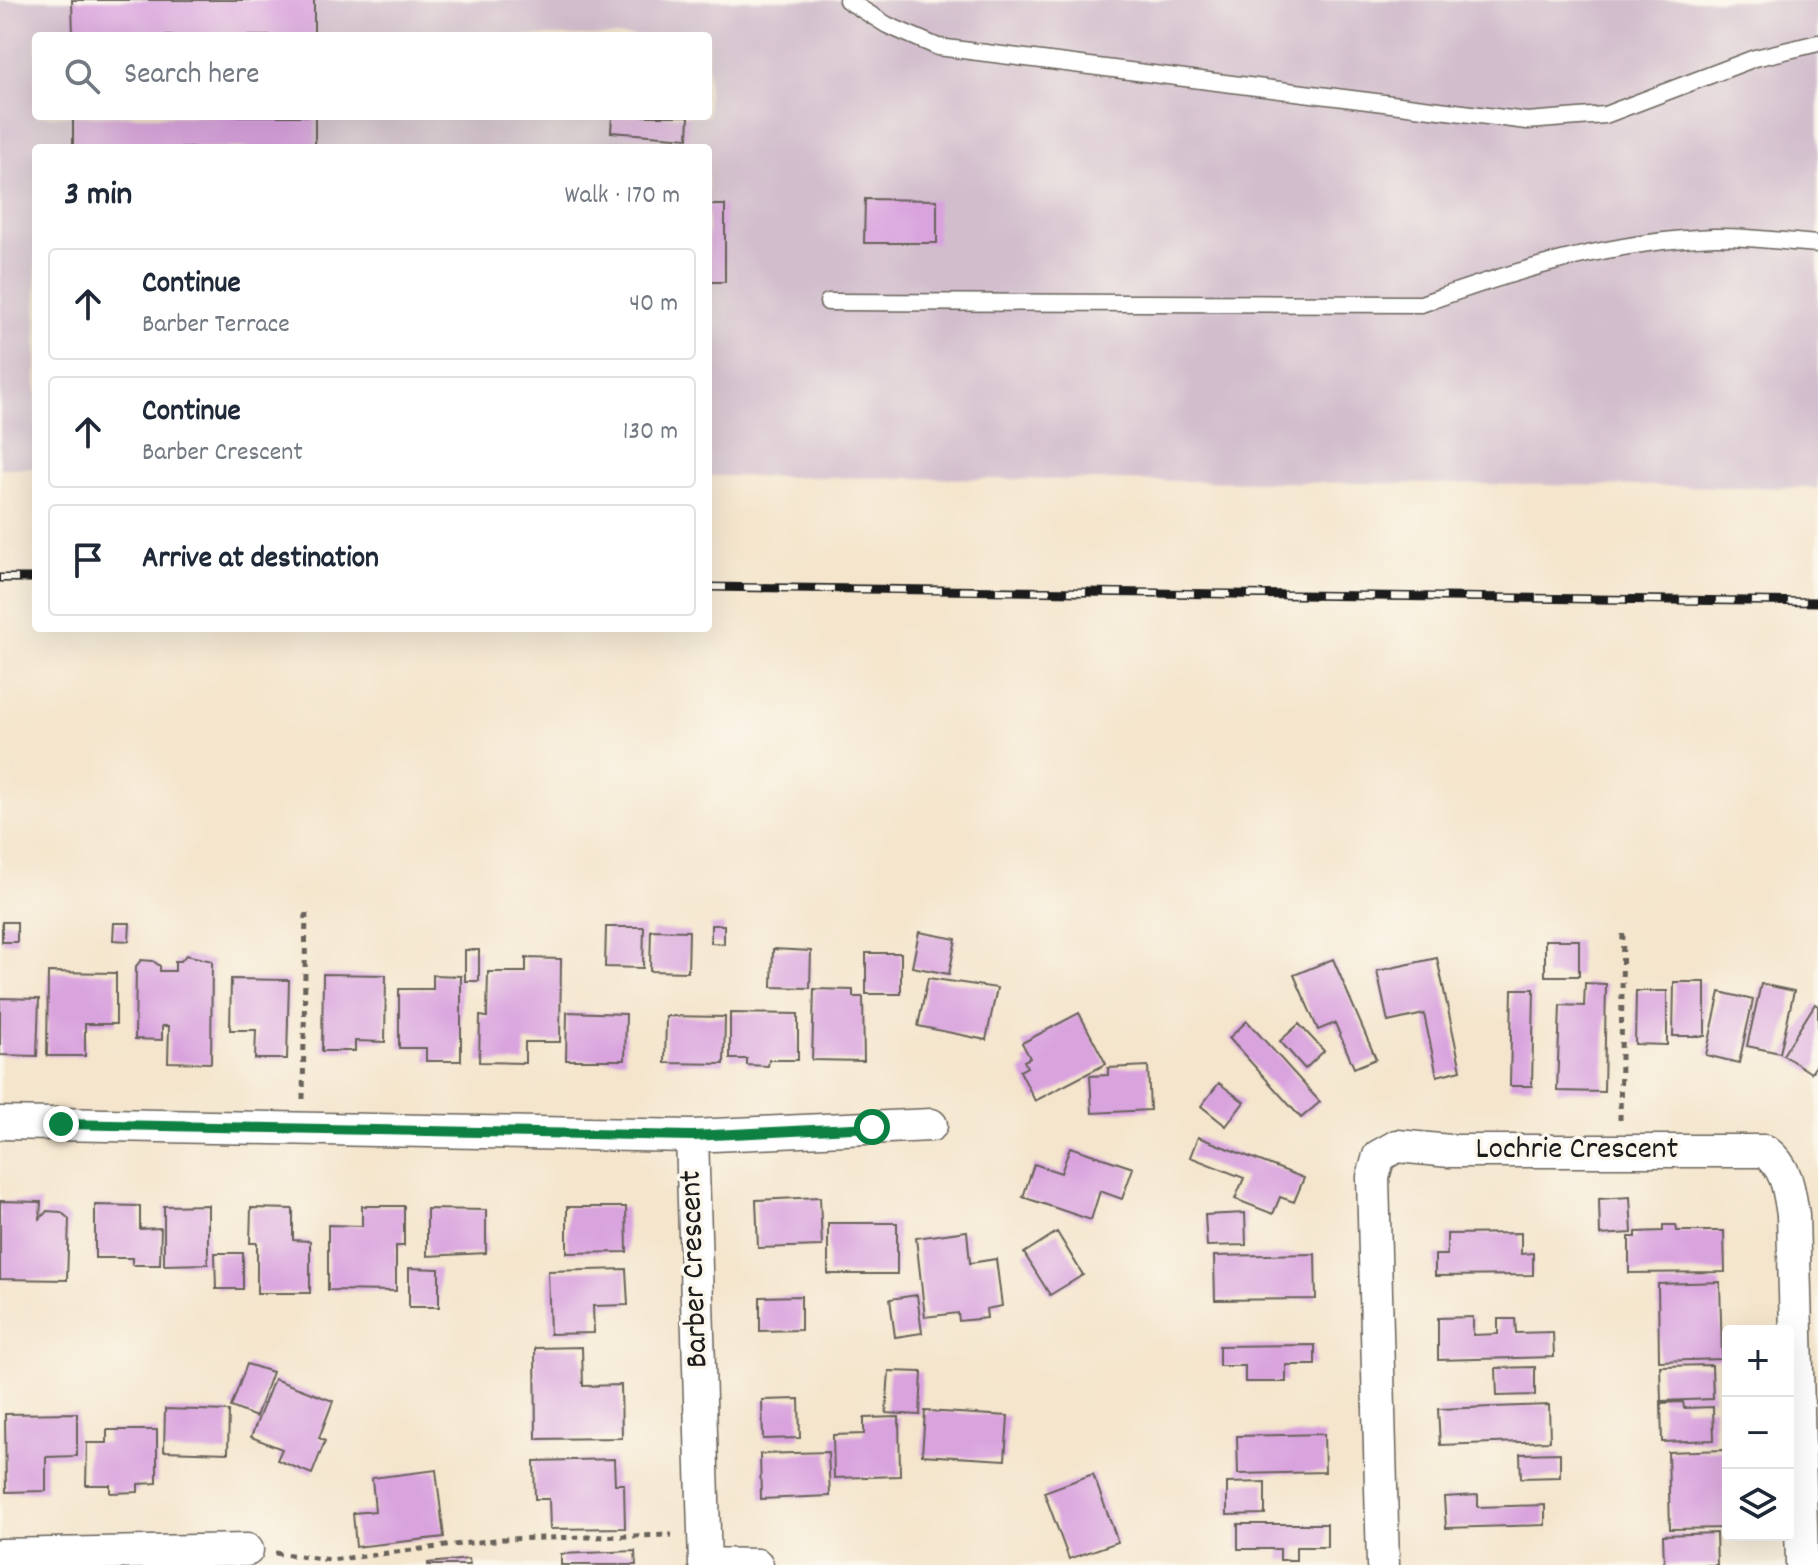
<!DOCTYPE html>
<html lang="en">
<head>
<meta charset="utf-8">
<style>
  :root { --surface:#fff; --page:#f2f2f3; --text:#1f2937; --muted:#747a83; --line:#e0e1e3 }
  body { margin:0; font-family:Dekko,sans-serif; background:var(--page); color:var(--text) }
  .controls { position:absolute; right:24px; bottom:24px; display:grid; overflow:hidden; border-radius:8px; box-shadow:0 8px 32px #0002 }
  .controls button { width:72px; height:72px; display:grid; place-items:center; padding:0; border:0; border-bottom:2px solid var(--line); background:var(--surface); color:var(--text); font:40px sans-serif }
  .stop { position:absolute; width:24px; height:24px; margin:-18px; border:6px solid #0b8043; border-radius:50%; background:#fff }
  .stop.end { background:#0b8043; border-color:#fff; box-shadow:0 2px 8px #0008 }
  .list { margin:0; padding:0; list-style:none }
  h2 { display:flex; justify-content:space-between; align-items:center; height:104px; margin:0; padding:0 32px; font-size:34px }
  h2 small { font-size:26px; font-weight:400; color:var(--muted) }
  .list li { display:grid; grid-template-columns:52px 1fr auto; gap:24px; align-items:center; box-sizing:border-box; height:112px; margin:0 16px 16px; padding:0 16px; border:2px solid var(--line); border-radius:8px }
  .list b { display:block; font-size:30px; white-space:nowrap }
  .list p { margin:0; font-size:26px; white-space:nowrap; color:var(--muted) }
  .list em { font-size:26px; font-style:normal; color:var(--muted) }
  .icon { flex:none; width:44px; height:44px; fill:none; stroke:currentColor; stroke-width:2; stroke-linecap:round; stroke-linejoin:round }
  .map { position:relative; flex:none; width:1818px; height:1565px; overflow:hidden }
  .search { position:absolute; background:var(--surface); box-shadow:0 8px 32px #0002; left:32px; top:32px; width:680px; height:88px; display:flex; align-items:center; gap:20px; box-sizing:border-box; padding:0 28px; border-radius:8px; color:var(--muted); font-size:30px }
  .panel { position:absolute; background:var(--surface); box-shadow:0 8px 32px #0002; left:32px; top:144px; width:680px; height:488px; border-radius:8px }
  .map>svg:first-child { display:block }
</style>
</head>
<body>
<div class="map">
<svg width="1818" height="1565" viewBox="0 0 1818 1565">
  <rect width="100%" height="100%" fill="#fbf7ec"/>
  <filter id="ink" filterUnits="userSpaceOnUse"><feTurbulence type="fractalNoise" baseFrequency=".0125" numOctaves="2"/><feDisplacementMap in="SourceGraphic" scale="16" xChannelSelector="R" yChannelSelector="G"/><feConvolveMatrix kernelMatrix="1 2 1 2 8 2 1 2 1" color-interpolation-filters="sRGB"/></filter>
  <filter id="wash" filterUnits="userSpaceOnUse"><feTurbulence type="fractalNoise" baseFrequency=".006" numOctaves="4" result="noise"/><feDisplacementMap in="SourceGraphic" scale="32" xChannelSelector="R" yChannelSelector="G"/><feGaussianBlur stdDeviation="1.8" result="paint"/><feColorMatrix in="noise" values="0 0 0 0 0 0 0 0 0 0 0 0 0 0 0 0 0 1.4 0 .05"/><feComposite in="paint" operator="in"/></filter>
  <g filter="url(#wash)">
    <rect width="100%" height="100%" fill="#f4e5cc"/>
    <!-- industrial -->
    <path fill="#d1bdcc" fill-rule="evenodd" d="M0 0H1818V488L708 476V148H36V468H0ZM36 36H708V116H36Z"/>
    <g id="blocks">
      <!-- building -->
      <path fill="#d9a3de" d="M72 0H314V36H73Z
        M73 116H315V148H73Z
        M612 116H689L688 138 611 132Z
        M865 199 937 200V243H864Z
        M708 205H725V282H708Z
        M2 922H17V942H2Z
        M114 923H130L129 941 113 940Z
        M711 925H724V944L711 943Z
        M606 927H644L643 968 605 967Z
        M651 930 689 931 688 972 650 971Z
        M919 932 956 939 949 974 912 967Z
        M1545 940H1579V976H1545Z
        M773 949 811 951 810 988 772 987Z
        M465 950H479V981H465Z
        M866 953H901V994H866Z
        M186 955 212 961 211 1063 168 1062 169 1026H162V1040L135 1039 136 966 141 960 153 961 160 966V971H175V961H181Z
        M526 958 561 959 560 1042H525V1063L479 1062 480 1016 487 1017 488 972H526Z
        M1437 958 1461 1070 1437 1076 1424 1014 1388 1022 1377 971Z
        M1333 959 1376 1059 1354 1068 1335 1023 1318 1030 1294 975Z
        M48 972 116 973V1024H85V1056H47Z
        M323 974 386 975 385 1042 355 1041V1051H322Z
        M433 975 461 976V1061H426V1048H399V989H433Z
        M928 978 997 988 986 1040 918 1026Z
        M231 979 289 980 287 1059H255L256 1030H230Z
        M1674 982H1705V1036H1673Z
        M1585 983 1606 984 1604 1092 1557 1091 1560 1005 1584 1006Z
        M1761 984 1794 991 1780 1053 1747 1046Z
        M814 989 853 990V997H863L864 1061 812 1060Z
        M1512 989H1534L1532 1086H1510Z
        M1636 991H1667V1045L1635 1044Z
        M1720 992 1753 1000 1739 1063 1706 1055Z
        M0 998 39 999 37 1056 0 1055Z
        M1815 1004 1818 1006V1063L1811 1073 1783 1055Z
        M567 1012 626 1014 625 1060H566Z
        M730 1013 798 1014V1060H769L768 1066 747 1065V1059H730Z
        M1079 1013 1106 1064 1035 1101 1020 1071 1027 1067 1024 1061 1030 1058 1022 1043Z
        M666 1016 725 1017 724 1064 665 1063Z
        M1247 1021 1320 1102 1301 1118 1229 1038Z
        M1299 1024 1324 1051 1305 1069 1280 1041Z
        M1148 1066 1150 1110 1092 1113 1090 1076 1108 1075V1068Z
        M1219 1083 1244 1102 1226 1126 1201 1106Z
        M1198 1137 1304 1178 1294 1202 1280 1197 1273 1214 1235 1199 1244 1178 1190 1157Z
        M1070 1147 1133 1168 1122 1199 1100 1191 1091 1220 1023 1197 1034 1164 1061 1173Z
        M820 1197 822 1246 758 1248 756 1200Z
        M1630 1197 1632 1233 1600 1235 1599 1199Z
        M0 1201 41 1202 40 1219 47 1211 61 1212 69 1219 67 1280 0 1279Z
        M95 1205 140 1206V1229L161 1228 160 1265H132V1258H95Z
        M208 1205V1264L164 1265V1206Z
        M362 1206H404V1246H396V1291L328 1290V1225L362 1226Z
        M567 1207H626L627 1252 567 1253Z
        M251 1208 293 1209V1240L310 1241V1293H257V1243H250Z
        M427 1209 486 1210V1253L427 1256Z
        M1245 1213 1246 1245 1207 1246 1205 1215Z
        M828 1223H897V1274H828Z
        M1663 1225H1676L1677 1231H1724L1725 1272 1629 1273V1237H1636V1232L1663 1231Z
        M967 1231 970 1263 996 1259 1002 1306 986 1309 987 1318 959 1321 958 1313 925 1317 916 1238Z
        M1057 1232 1083 1275 1050 1295 1024 1253Z
        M1521 1233V1254L1533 1253V1275L1435 1276V1255H1447V1234Z
        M215 1253H243V1289H216Z
        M1315 1254 1316 1299 1215 1300 1214 1256Z
        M409 1268 439 1269V1307H409Z
        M626 1269 628 1305 593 1306 594 1333 550 1334 548 1271Z
        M1720 1282 1722 1359 1659 1361 1658 1284Z
        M917 1295 922 1333 895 1337 890 1299Z
        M801 1296V1330L760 1331V1297Z
        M1473 1317V1335L1498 1334V1319H1515L1516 1333 1553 1332 1554 1357 1438 1360V1318Z
        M1315 1345V1365H1286V1382H1245V1366H1219V1346Z
        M582 1347 583 1386 621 1385 622 1438 536 1439 535 1348Z
        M247 1364 272 1372 256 1417 231 1407Z
        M1712 1365 1713 1399 1661 1401 1660 1366Z
        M1535 1367V1395L1497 1396 1496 1368Z
        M889 1371 922 1372 920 1415 886 1413Z
        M274 1379 333 1401 319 1438 325 1441 312 1474 277 1460 282 1449 251 1437Z
        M799 1399 800 1438 763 1439 762 1400Z
        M1683 1402 1684 1408 1713 1407 1714 1440 1662 1442 1661 1403Z
        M1549 1405 1550 1441 1440 1445 1438 1409Z
        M165 1409 229 1411 228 1453 164 1451Z
        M925 1411 1008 1416 1005 1460 922 1455Z
        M77 1413V1456L46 1457V1491L6 1492 5 1414Z
        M899 1417 900 1476 834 1478 833 1435 864 1434V1418Z
        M107 1430H157V1483L138 1484V1492L110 1493V1485H86L87 1443H107Z
        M1324 1434 1325 1472 1238 1474 1237 1436Z
        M1724 1450 1727 1528 1670 1529 1668 1452Z
        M828 1452 830 1496 761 1499 760 1454Z
        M1560 1453V1477L1521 1478 1520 1454Z
        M614 1459 615 1484H624L625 1528 550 1529 549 1499H535L534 1461Z
        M436 1470 444 1537 356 1547 353 1513 375 1511 372 1478Z
        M1093 1474 1118 1542 1069 1559 1044 1492Z
        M1265 1482V1514L1227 1515V1483Z
        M1478 1495V1507L1545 1505V1525L1446 1528 1444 1497Z
        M1238 1524H1327V1547H1296V1560H1280V1549H1238Z
        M1716 1533 1717 1565H1664L1663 1535Z
        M635 1551 636 1565H561V1554Z
        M469 1559 470 1565H428V1563Z"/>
    </g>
  </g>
  <g filter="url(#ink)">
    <use href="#blocks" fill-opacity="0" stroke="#68625a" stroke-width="2"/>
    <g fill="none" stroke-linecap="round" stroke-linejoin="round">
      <!-- service casing -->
      <g stroke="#68625a" stroke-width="19">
        <path id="service" d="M847 0 887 25 938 47 1527 121 1605 115 1755 58 1818 43
          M828 302 1421 304C1515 270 1613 241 1714 237 1748 236 1784 242 1818 244"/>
      </g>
      <!-- minor casing -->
      <g stroke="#68625a" stroke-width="35">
        <path id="minor" d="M0 1123 692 1136 705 1565
          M692 1136 931 1125
          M0 1555 247 1550
          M705 1564 757 1565
          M1383 1565 1373 1177 1379 1156 1397 1146 1450 1151H1765C1787 1167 1789 1189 1793 1215L1802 1565"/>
      </g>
      <!-- path -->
      <path stroke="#68625a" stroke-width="5" stroke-dasharray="6 6" stroke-linecap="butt" d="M303 1099 306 908
        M1620 1120 1623 929
        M275 1553 331 1560 503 1539 672 1535"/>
      <!-- service -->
      <use href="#service" stroke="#fff" stroke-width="16"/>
      <!-- minor -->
      <use href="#minor" stroke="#fff" stroke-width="32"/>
      <!-- rail casing -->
      <g stroke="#1c1c1c" stroke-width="9">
        <path id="rail" d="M0 578H36
          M708 587 1818 602"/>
      </g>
      <!-- rail -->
      <use href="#rail" stroke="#fbf7ec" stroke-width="6" stroke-dasharray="18" stroke-linecap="butt"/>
    </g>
  </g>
  <g fill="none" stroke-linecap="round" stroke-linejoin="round" filter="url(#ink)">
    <!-- route -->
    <path stroke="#0b8043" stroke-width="10" d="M61 1124 692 1136 872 1127"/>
  </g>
  <g text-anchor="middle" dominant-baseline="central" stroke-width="7" stroke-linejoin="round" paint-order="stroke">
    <!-- street labels -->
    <g font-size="32" fill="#1c1c1c" stroke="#fbf7ec">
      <text x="1577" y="1151">Lochrie Crescent</text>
      <text transform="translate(696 1269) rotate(-92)">Barber Crescent</text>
    </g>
  </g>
</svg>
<div class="controls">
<button>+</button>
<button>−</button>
<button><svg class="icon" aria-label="layers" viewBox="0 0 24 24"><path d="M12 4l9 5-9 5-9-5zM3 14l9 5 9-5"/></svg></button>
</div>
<div class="stop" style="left:872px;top:1127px"></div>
<div class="stop end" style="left:61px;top:1124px"></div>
<div class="search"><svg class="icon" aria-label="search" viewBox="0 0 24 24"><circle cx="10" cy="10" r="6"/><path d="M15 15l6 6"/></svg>Search here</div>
<section class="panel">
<h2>3 min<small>Walk · 170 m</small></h2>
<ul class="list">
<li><svg class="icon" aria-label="ahead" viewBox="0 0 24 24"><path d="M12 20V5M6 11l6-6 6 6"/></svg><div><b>Continue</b><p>Barber Terrace</p></div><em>40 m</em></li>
<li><svg class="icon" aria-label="ahead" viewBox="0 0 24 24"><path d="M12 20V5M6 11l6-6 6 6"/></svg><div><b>Continue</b><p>Barber Crescent</p></div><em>130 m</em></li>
<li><svg class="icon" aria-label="arrive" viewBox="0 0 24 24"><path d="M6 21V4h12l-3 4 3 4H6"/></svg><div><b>Arrive at destination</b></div></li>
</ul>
</section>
</div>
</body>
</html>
